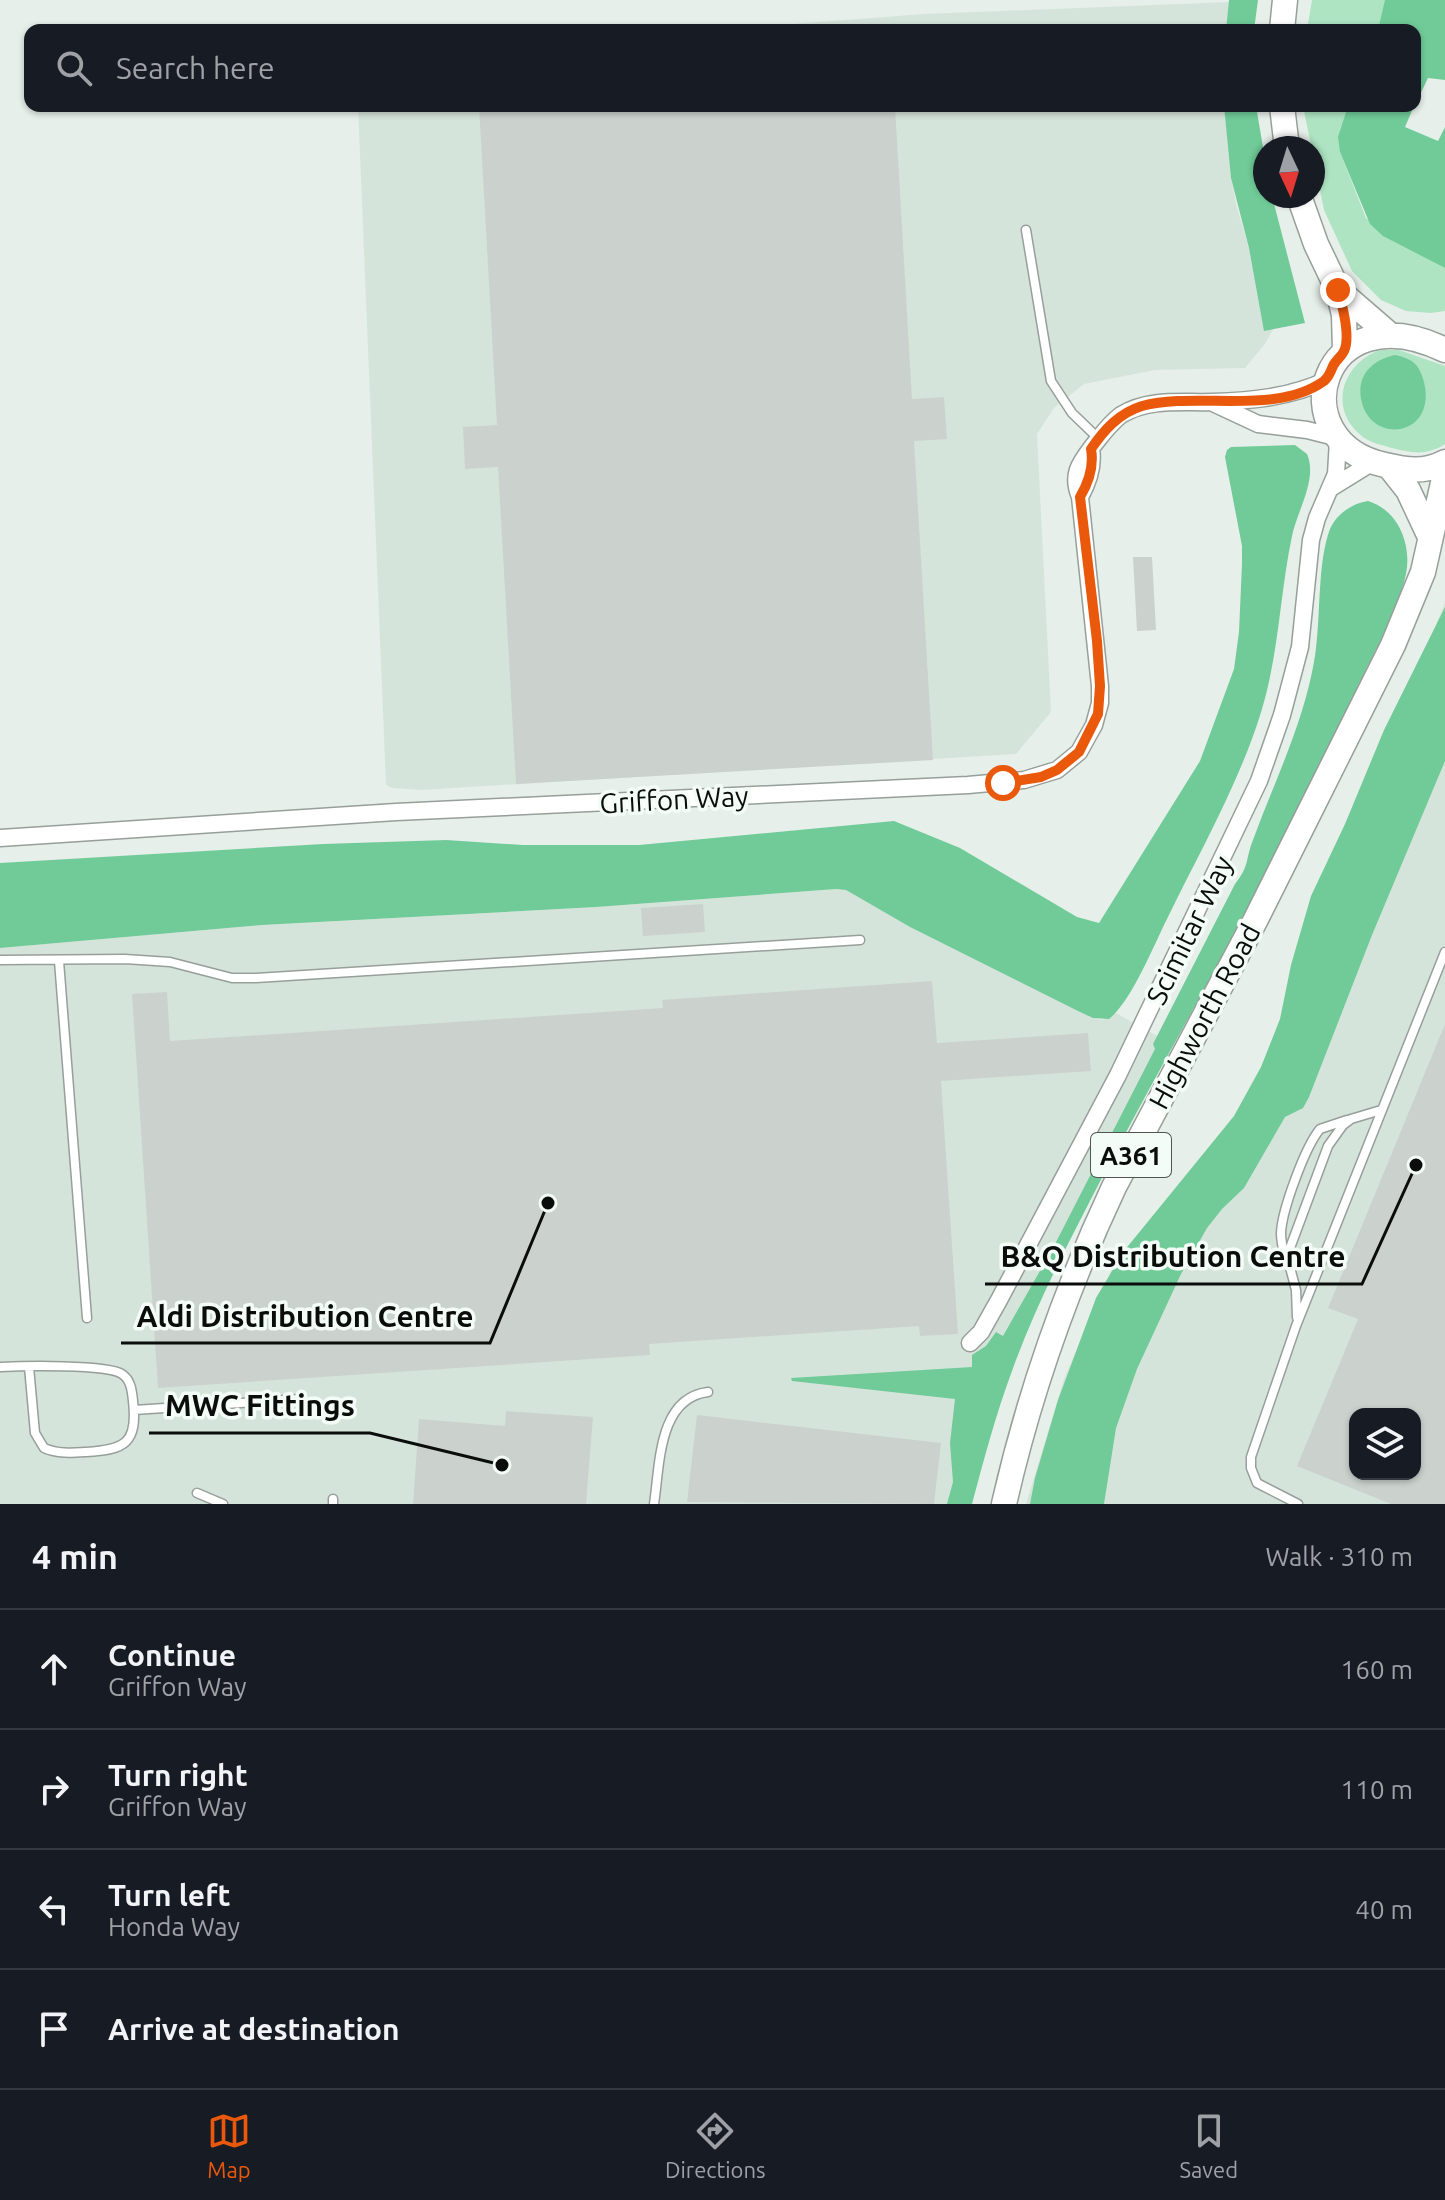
<!DOCTYPE html>
<html lang="en">
<head>
<meta charset="utf-8">
<style>
  :root { --surface:#171b24; --page:#20242c; --text:#f1f3f6; --muted:#9ea1a6; --line:#363941; --accent:#ea580c }
  body { margin:0; font-family:Ubuntu,sans-serif; background:var(--page); color:var(--text) }
  .controls { position:absolute; right:24px; bottom:24px; display:grid; overflow:hidden; border-radius:16px; box-shadow:0 2px 6px #0004 }
  .controls button { width:72px; height:72px; display:grid; place-items:center; padding:0; border:0; border-bottom:2px solid var(--line); background:var(--surface); color:var(--text); font:40px sans-serif }
  .compass { position:absolute; left:1253px; top:136px; width:72px; height:72px; border-radius:50%; background:var(--surface); box-shadow:0 2px 6px #0004; rotate:176deg }
  .stop { position:absolute; width:24px; height:24px; margin:-18px; border:6px solid #ea580c; border-radius:50%; background:#fff }
  .stop.end { background:#ea580c; border-color:#fff; box-shadow:0 2px 8px #0008 }
  .list { margin:0; padding:0; list-style:none }
  h2 { display:flex; justify-content:space-between; align-items:center; height:104px; margin:0; padding:0 32px; font-size:34px }
  h2 small { font-size:26px; font-weight:400; color:var(--muted) }
  .list li { display:grid; grid-template-columns:52px 1fr auto; gap:24px; align-items:center; box-sizing:border-box; height:120px; padding:0 32px; border-top:2px solid var(--line) }
  .list b { display:block; font-size:30px; white-space:nowrap }
  .list p { margin:0; font-size:26px; white-space:nowrap; color:var(--muted) }
  .list em { font-size:26px; font-style:normal; color:var(--muted) }
  .icon { flex:none; width:44px; height:44px; fill:none; stroke:currentColor; stroke-width:2; stroke-linecap:round; stroke-linejoin:round }
  .map { position:relative; flex:none; width:1445px; height:1504px; overflow:hidden }
  .search { position:absolute; background:var(--surface); box-shadow:0 2px 6px #0004; left:24px; right:24px; top:24px; height:88px; display:flex; align-items:center; gap:20px; box-sizing:border-box; padding:0 28px; border-radius:16px; color:var(--muted); font-size:30px }
  .sheet { height:584px; background:var(--surface) }
  nav { display:flex; justify-content:space-around; align-items:center; box-sizing:border-box; height:112px; border-top:2px solid var(--line); background:var(--surface); font-size:22px; color:var(--muted) }
  nav a { display:grid; justify-items:center; gap:4px }
  nav .on { color:var(--accent) }
  .map>svg:first-child { display:block }
</style>
</head>
<body>
<div class="map">
<svg width="1445" height="1504" viewBox="0 0 1445 1504">
  <rect width="100%" height="100%" fill="#e7efea"/>
  <!-- built -->
  <path fill="#d5e4da" fill-rule="evenodd" d="M1229 2 1226 30H713L924 14Z
    M358 106H1224L1231 178 1237 208 1249 248 1265 331 1274 328 1265 344 1245 368 1155 370 1084 384 1054 408 1037 434 1051 712 1016 754 421 790 392 788 386 785Z
    M1445 602V1504H1026L1064 1379 1112 1268 1135 1238 1246 1113ZM1355 1414H1415V1474H1355Z
    M836 889 846 890 910 927 1093 1018 1102 1020 1116 1013 1170 1043 1007 1363 963 1504H0V948L262 925 596 907Z"/>
  <!-- green -->
  <path fill="#aee4c2" d="M1312 0H1419L1409 30H1307Z
    M1303 106H1383L1340 152 1366 218 1415 252 1445 268V311L1431 313 1406 311 1381 300 1352 271 1324 210Z
    M1380 350H1399L1445 366V444C1427 456 1411 453 1392 448 1382 445 1371 443 1363 437 1327 410 1342 363 1380 350Z"/>
  <!-- forest -->
  <path fill="#70cb98" d="M1229 0H1258L1254 30H1226Z
    M1385 0H1445V80L1428 78 1415 105V30H1378Z
    M1224 106H1256L1265 159V196H1272L1305 323 1264 331 1249 248 1231 178Z
    M1348 106H1414L1405 127 1438 141 1445 127V268L1383 236 1370 224 1340 152 1338 137Z
    M1395 355C1413 359 1419 364 1424 382 1437 436 1373 445 1362 403 1355 377 1371 360 1395 355Z
    M1295 445 1307 454C1318 479 1297 511 1292 536 1280 593 1279 652 1262 709 1240 782 1200 851 1167 919 1154 945 1131 1002 1109 1019L1093 1018 1080 1012 910 927 846 890 836 889 596 907 262 925 0 948V863L323 844 446 840 523 845H639L894 821 960 848 1077 917 1099 923 1200 761 1234 669 1239 632 1242 564V546L1225 457 1227 450 1231 447Z
    M1368 501C1398 510 1412 544 1406 574 1398 611 1377 646 1361 680 1337 729 1317 779 1291 827 1232 942 1167 1054 1107 1168 1073 1234 1037 1301 1012 1371 996 1414 984 1459 972 1504H947L953 1482 950 1443 955 1399 792 1381 791 1378 972 1367V1355L986 1346 996 1332 1003 1336 1053 1248 1155 1049 1153 1044 1235 884C1250 865 1245 860 1253 840 1275 780 1305 720 1315 656 1321 618 1317 563 1330 529 1336 515 1352 503 1368 501Z
    M1445 607V761L1372 935 1309 1097 1303 1108 1285 1117 1244 1188 1222 1209 1207 1228 1181 1274 1137 1369 1116 1428 1104 1504H1030L1035 1478 1058 1400 1096 1298 1124 1251 1234 1116 1261 1067 1280 1019 1291 965 1311 896 1345 824 1384 730Z"/>
  <!-- building -->
  <path fill="#cbd2cd" fill-rule="evenodd" d="M479 106H895L912 399 944 397 947 439 914 441 933 760 516 784 498 467 465 469 463 427 497 425Z
    M1133 557H1152L1156 630 1137 631Z
    M703 904 705 932 643 936 641 908Z
    M932 981 937 1043 1088 1033 1091 1071 941 1081 958 1334 920 1336 919 1326 649 1344 650 1355 158 1388 132 994 167 992 170 1041 663 1008 662 1000Z
    M1445 1024V1504H1391L1297 1466 1358 1319 1328 1308ZM1355 1414H1415V1474H1355Z
    M506 1411 593 1417 586 1504H413L419 1419 505 1426Z
    M697 1415 941 1443 934 1504 687 1502Z"/>
  <g fill="none" stroke-linecap="round" stroke-linejoin="round">
    <!-- lane casing -->
    <g stroke="#979f9a" stroke-width="11">
      <path id="lane" d="M1026 230 1051 381 1072 413 1098 438
        M0 960 125 959 170 962 232 978H256L860 940
        M59 961 87 1318
        M1285 1258C1283 1250 1281 1242 1281 1233 1282 1210 1305 1147 1320 1129L1347 1120
        M1297 1317 1296 1290 1287 1256 1328 1146 1343 1125 1351 1119 1381 1110
        M0 1367C22 1366 107 1364 122 1374 131 1380 132 1391 133 1401 138 1443 125 1450 86 1452 71 1453 58 1454 44 1448L35 1433 29 1367
        M134 1410 301 1399
        M197 1493 223 1504
        M333 1504V1499
        M654 1504C660 1465 658 1398 708 1392
        M1298 1504 1257 1483 1251 1468V1457L1296 1326 1445 952"/>
    </g>
    <!-- street casing -->
    <g stroke="#979f9a" stroke-width="19">
      <path id="street" d="M1213 403 1258 424 1307 430 1335 437
        M1331 488 1373 462
        M1080 497C1089 481 1094 466 1091 449
        M0 838 396 812 968 785 1024 780 1057 770 1079 752 1094 725 1100 703V686L1080 497C1071 475 1079 464 1092 447 1101 436 1109 424 1121 415 1149 398 1181 403 1212 402 1252 401 1291 397 1327 380
        M970 1343 981 1332 999 1300 1118 1075 1259 781 1282 715 1300 647 1311 540 1317 518 1336 474 1338 440"/>
    </g>
    <!-- primary casing -->
    <g stroke="#979f9a" stroke-width="27">
      <path id="primary" d="M1282 30 1285 0
        M1282 106 1287 148
        M1299 196 1316 244 1338 290 1344 315 1345 351
        M1338 290 1390 335
        M1445 350C1320 289 1278 442 1385 465 1406 470 1425 473 1445 462
        M1389 466 1408 490 1430 537
        M1004 1504C1029 1394 1066 1289 1114 1187L1255 921 1393 645 1423 572 1445 474"/>
    </g>
    <!-- lane -->
    <use href="#lane" stroke="#fff" stroke-width="8"/>
    <!-- street -->
    <use href="#street" stroke="#fff" stroke-width="16"/>
    <!-- primary -->
    <use href="#primary" stroke="#fff" stroke-width="24"/>
  </g>
  <g fill="none" stroke-linecap="round" stroke-linejoin="round">
    <!-- route -->
    <path stroke="#ea580c" stroke-width="10" d="M1003 783 1041 777 1057 770 1079 752 1098 714 1100 686 1097 641 1080 497C1089 482 1094 466 1091 449 1104 430 1119 413 1142 406 1197 391 1275 416 1324 381 1329 377 1331 371 1333 366 1336 360 1342 356 1344 351 1351 337 1342 304 1338 290"/>
  </g>
  <g text-anchor="middle" dominant-baseline="central" stroke-width="7" stroke-linejoin="round" paint-order="stroke">
    <!-- shield labels -->
    <rect fill="#f4fcf7" stroke="#505552" stroke-width="2" x="1091" y="1133" width="80" height="44" rx="6"/>
    <g font-size="26" font-weight="bold" fill="#0a0d0b">
      <text x="1131" y="1155">A361</text>
    </g>
    <!-- street labels -->
    <g font-size="28" fill="#0a0d0b" stroke="#f4fcf7">
      <text transform="translate(674 799) rotate(-3)">Griffon Way</text>
      <text transform="translate(1189 930) rotate(-64)">Scimitar Way</text>
      <text transform="translate(1204 1016) rotate(-62)">Highworth Road</text>
    </g>
  </g>
  <!-- callouts -->
  <path fill="none" stroke="#0a0d0b" stroke-width="3" d="M1416 1165L1362 1284H985M548 1203L490 1343H121M502 1465L370 1433H149"/>
  <g fill="#0a0d0b" stroke="#f4fcf7" stroke-width="3">
    <circle cx="1416" cy="1165" r="8"/>
    <circle cx="548" cy="1203" r="8"/>
    <circle cx="502" cy="1465" r="8"/>
  </g>
  <g font-size="30" text-anchor="middle" font-weight="bold" fill="#0a0d0b" stroke="#f4fcf7" stroke-width="7" stroke-linejoin="round" paint-order="stroke">
    <text x="1173" y="1267">B&amp;Q Distribution Centre</text>
    <text x="305" y="1327">Aldi Distribution Centre</text>
    <text x="260" y="1416">MWC Fittings</text>
  </g>
</svg>
<div class="controls">
<button><svg class="icon" aria-label="layers" viewBox="0 0 24 24"><path d="M12 4l9 5-9 5-9-5zM3 14l9 5 9-5"/></svg></button>
</div>
<svg class="compass" viewBox="-18 -18 36 36"><path d="M0-13l5 13h-10z" fill="#e53935"/><path d="M0 13l5-13h-10z" fill="#9ea1a6"/></svg>
<div class="stop" style="left:1003px;top:783px"></div>
<div class="stop end" style="left:1338px;top:290px"></div>
<div class="search"><svg class="icon" aria-label="search" viewBox="0 0 24 24"><circle cx="10" cy="10" r="6"/><path d="M15 15l6 6"/></svg>Search here</div>
</div>
<section class="sheet">
<h2>4 min<small>Walk · 310 m</small></h2>
<ul class="list">
<li><svg class="icon" aria-label="ahead" viewBox="0 0 24 24"><path d="M12 20V5M6 11l6-6 6 6"/></svg><div><b>Continue</b><p>Griffon Way</p></div><em>160 m</em></li>
<li><svg class="icon" aria-label="right" viewBox="0 0 24 24"><path d="M7 20v-9h11M14 6l5 5-5 5"/></svg><div><b>Turn right</b><p>Griffon Way</p></div><em>110 m</em></li>
<li><svg class="icon" aria-label="left" viewBox="0 0 24 24"><path d="M17 20v-9H6M10 6l-5 5 5 5"/></svg><div><b>Turn left</b><p>Honda Way</p></div><em>40 m</em></li>
<li><svg class="icon" aria-label="arrive" viewBox="0 0 24 24"><path d="M6 21V4h12l-3 4 3 4H6"/></svg><div><b>Arrive at destination</b></div></li>
</ul>
</section>
<nav>
<a class="on"><svg class="icon" aria-label="map" viewBox="0 0 24 24"><path d="M3 6l6-2 6 2 6-2v14l-6 2-6-2-6 2zM9 4v14M15 6v14"/></svg>Map</a>
<a><svg class="icon" aria-label="directions" viewBox="0 0 24 24"><path d="M12 3l9 9-9 9-9-9zM9 14v-3h6M13 9l2 2-2 2"/></svg>Directions</a>
<a><svg class="icon" aria-label="saved" viewBox="0 0 24 24"><path d="M7 4h10v16l-5-4-5 4z"/></svg>Saved</a>
</nav>
</body>
</html>
